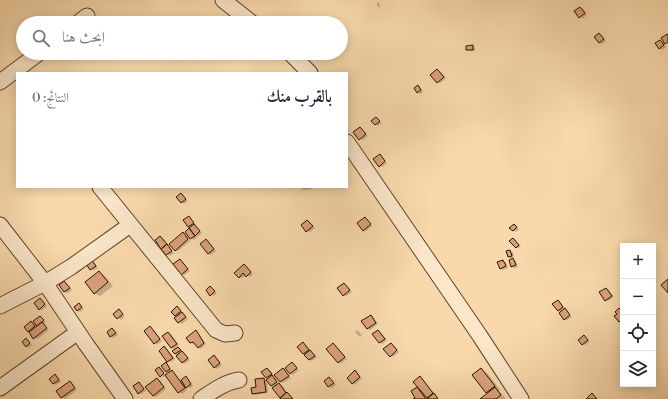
<!DOCTYPE html>
<html lang="ar">
<head>
<meta charset="utf-8">
<style>
  :root { --surface:#fff; --page:#f6f6f7; --text:#1f2937; --muted:#747a83; --line:#e0e1e3 }
  body { margin:0; font-family:"Libre Bodoni",Amiri,serif; background:var(--page); color:var(--text); direction:rtl }
  .controls { position:absolute; right:12px; bottom:12px; display:grid; overflow:hidden; border-radius:0px; box-shadow:0 2px 10px #0003 }
  .controls button { width:36px; height:36px; display:grid; place-items:center; padding:0; border:0; border-bottom:1px solid var(--line); background:var(--surface); color:var(--text); font:20px sans-serif }
  .list { margin:0; padding:0; list-style:none }
  h2 { display:flex; justify-content:space-between; align-items:center; height:52px; margin:0; padding:0 16px; font-size:17px }
  h2 small { font-size:13px; font-weight:400; color:var(--muted) }
  .icon { flex:none; width:22px; height:22px; fill:none; stroke:currentColor; stroke-width:2; stroke-linecap:round; stroke-linejoin:round }
  .map { position:relative; flex:none; width:668px; height:399px; overflow:hidden; direction:ltr }
  .search { position:absolute; background:var(--surface); box-shadow:0 2px 10px #0003; left:16px; top:16px; width:332px; height:44px; display:flex; align-items:center; gap:10px; box-sizing:border-box; padding:0 14px; border-radius:22px; color:var(--muted); font-size:15px }
  .panel { position:absolute; background:var(--surface); box-shadow:0 2px 10px #0003; left:16px; top:72px; width:332px; height:116px; border-radius:0px; direction:rtl }
  .map>svg:first-child { display:block }
</style>
</head>
<body>
<div class="map">
<svg width="668" height="399" viewBox="0 0 668 399">
  <rect width="100%" height="100%" fill="#f9d9ac"/>
  <filter id="stains"><feTurbulence type="fractalNoise" baseFrequency=".005" numOctaves="4"/><feColorMatrix values="0 0 0 0 .2 0 0 0 0 .09 0 0 0 0 .02 0 0 0 .5 -.17"/></filter>
  <radialGradient id="worn" r=".72"><stop offset=".6" stop-color="#630" stop-opacity="0"/><stop offset="1" stop-color="#630" stop-opacity=".3"/></radialGradient>
  <!-- shadow -->
  <path fill="#0003" d="M380 2 379 3 380 8 377 6V3Z
    M580 8 583 9 587 15 583 18 580 17Z
    M600 34 602 35 606 41 602 44 600 43 595 37Z
    M660 41 663 42 666 47 662 50 660 48Z
    M473 46 475 48V51H470L467 50Z
    M438 70 446 78 440 83 438 82Z
    M418 87 421 88 423 92 421 94 418 92 415 89Z
    M376 118 382 123 378 126 373 121Z
    M362 130 368 136 363 140 360 139Z
    M380 155 382 157 387 163 382 167 379 166Z
    M301 187H312V189L304 190 302 189Z
    M181 194 188 201 184 204 177 197Z
    M189 217 191 219 196 225H195L197 227 202 233 194 240 191 238 186 232 191 228 189 226Z
    M367 220 372 226 366 231 364 230Z
    M307 221 315 228 310 232 307 231Z
    M514 225 519 229 516 232 513 230Z
    M183 233 185 235 190 241 178 251 175 250Z
    M160 237 163 239 174 253 170 256 167 254Z
    M513 239 521 246 519 248 516 247Z
    M206 241 209 242 216 251 211 255 208 253Z
    M645 243 648 245 649 246H642Z
    M510 251 513 252 514 257 511 258 516 261 518 267 514 268 512 266 513 259 509 257Z
    M91 260 94 262 98 268 94 270 91 269Z
    M180 260 182 262 190 271 184 275 182 274Z
    M503 261 506 262 508 268 503 270 500 268 498 263Z
    M244 265 247 267 253 274 250 277 246 275 242 278 239 277Z
    M99 272 105 276 113 286 100 296 94 293Z
    M64 282 67 284 72 290 68 293 65 292 60 285Z
    M344 284 347 286 352 292 346 296 344 295Z
    M210 287 217 293 214 296 211 295Z
    M606 289 609 290 614 297 608 301 606 300Z
    M40 299 43 301 47 306 42 310 39 309Z
    M558 301 560 302 565 308 564 309 567 311 572 317 567 320 564 319 561 312 558 311Z
    M79 304 84 309 80 312 75 307Z
    M177 308 180 309 183 313H182L188 319 182 324 179 322 176 318 178 317 175 315Z
    M620 309 623 312V322L622 323 619 321 618 315Z
    M119 311 125 316 121 320 115 314Z
    M371 316 373 317 378 324 370 330 368 329Z
    M40 317 46 322 44 324 49 330 37 339 34 338 30 332 28 331 31 323 38 326Z
    M150 328 153 329 162 341 157 345 155 343Z
    M112 329 115 331 118 335 113 338 111 336Z
    M357 330 362 335 360 337 355 332Z
    M378 331 381 333 387 340 382 344 380 342Z
    M196 332 198 333 206 344 201 349 195 344H194L191 343Z
    M168 333 171 334 179 345 174 349 171 347Z
    M584 336 590 341 586 345 583 344Z
    M26 340 29 341 32 345 29 348 26 346Z
    M303 344 306 345 317 357 312 361 304 354 299 347Z
    M333 344 336 346 347 359 341 363 338 362Z
    M391 344 394 346 399 352 393 357 391 356Z
    M164 348 167 349 175 359 171 362 168 361Z
    M178 348 181 350 183 352H182L185 354 190 360 185 364 183 362 178 355 175 354Z
    M214 357 217 358 222 365 217 369 215 367Z
    M166 363 168 365 172 371 174 373 181 381 186 377 188 379 193 386 190 388 183 384 187 390 182 394 179 392 166 375 164 377 161 376 160 368 162 370 166 375 169 373 166 372Z
    M292 363 295 365 299 370 293 375 286 368Z
    M267 369 270 370 274 376 272 377 275 378 279 384 282 385 287 393 290 395 293 399H282L274 387 272 386 268 380 269 379 267 377 263 372Z
    M481 369 487 373 500 390 499 391 506 399H482L489 393 487 392Z
    M283 370 286 371 291 378 283 383 281 382 276 375Z
    M355 372 362 378 355 385 352 383Z
    M55 375 58 377 61 382 56 385 54 384 50 379Z
    M329 378 332 380 336 385 332 388 329 387 325 381Z
    M420 378 422 379 439 399H415L416 398 412 392 419 387Z
    M157 379 160 381 166 389 156 397 154 396 147 387Z
    M264 379 267 380 268 393 255 395 253 393 257 388 256 380Z
    M70 382 72 384 77 390 65 399 62 397Z
    M139 383 141 385 146 391 141 394 138 393Z"/>
  <!-- building -->
  <path fill="#dca17c" stroke="#271500" d="M580 7 585 13 579 18 574 11Z
    M599 33 604 39 599 43 594 37Z
    M667 34 668 35V42L665 44 661 38Z
    M660 40 664 45 659 49 655 43Z
    M473 45V50H466V46Z
    M437 69 444 77 437 83 430 75Z
    M418 85 421 90 417 93 414 88Z
    M376 117 380 121 375 125 371 121Z
    M360 127 366 134 359 140 353 132Z
    M380 154 385 161 379 167 373 159Z
    M181 193 186 199 181 203 176 197Z
    M189 216 194 223 188 227 183 220Z
    M365 217 371 224 363 231 357 223Z
    M307 220 313 226 306 232 301 225Z
    M194 224 200 231 195 236 189 228Z
    M514 224 517 227 513 231 509 228Z
    M189 228 195 236 190 239 185 232Z
    M183 232 188 239 175 251 169 244Z
    M160 236 167 244 161 249 155 240Z
    M513 238 519 245 516 248 509 241Z
    M206 239 214 249 208 254 200 244Z
    M167 244 172 251 166 255 161 249Z
    M510 250 512 256 508 257 506 251Z
    M513 258 516 265 511 267 509 260Z
    M91 259 96 266 90 270 85 262Z
    M180 259 188 269 181 275 173 264Z
    M503 260 506 266 500 269 497 262Z
    M244 264 251 272 246 277 243 273 239 278 234 273Z
    M99 271 108 282 94 294 85 282Z
    M668 279V293L661 285Z
    M64 281 70 288 64 292 59 285Z
    M344 283 350 290 343 296 337 288Z
    M210 286 215 291 210 296 206 290Z
    M606 288 612 296 605 301 599 292Z
    M40 298 45 304 39 310 34 303Z
    M558 300 563 307 558 311 552 304Z
    M79 303 82 307 77 311 74 307Z
    M177 306 181 311 175 316 171 312Z
    M565 308 570 315 564 320 559 313Z
    M619 308 623 312V318L619 322 614 316 617 314 615 312Z
    M119 309 123 314 117 319 113 314Z
    M182 312 186 317 178 323 174 318Z
    M371 315 376 323 367 329 361 321Z
    M40 316 44 320 37 326 33 321Z
    M31 321 35 326 28 332 24 327Z
    M42 322 47 328 33 339 29 332Z
    M150 326 160 339 154 344 144 331Z
    M112 328 116 333 110 337 107 332Z
    M196 330 204 343 198 348 193 342 190 343 186 338Z
    M378 330 385 339 379 343 372 334Z
    M168 332 177 344 171 348 162 336Z
    M584 335 588 340 582 345 578 340Z
    M26 338 30 343 26 347 22 342Z
    M303 342 309 350 303 354 297 347Z
    M333 343 345 357 338 363 326 349Z
    M391 343 397 350 390 357 383 349Z
    M164 346 173 358 167 362 159 351Z
    M178 347 181 350 175 354 172 351Z
    M310 350 315 356 309 360 304 355Z
    M182 351 188 358 182 363 176 356Z
    M214 355 220 363 214 368 208 360Z
    M166 362 170 369 166 372 161 366Z
    M292 362 297 368 290 374 285 368Z
    M159 367 164 373 160 377 155 370Z
    M267 368 272 374 266 378 261 372Z
    M283 368 289 376 280 382 274 375Z
    M481 368 495 386 486 393 472 375Z
    M172 370 185 388 178 393 165 375Z
    M355 370 360 377 352 384 347 378Z
    M55 374 59 380 53 384 49 379Z
    M272 375 277 382 271 386 266 380Z
    M186 376 191 384 186 388 181 380Z
    M420 376 433 393 427 398 413 382Z
    M329 377 334 383 328 387 324 381Z
    M157 378 164 387 153 396 145 387Z
    M264 378 266 392 252 394 251 388 256 387 255 379Z
    M70 381 75 388 61 398 56 391Z
    M139 382 144 389 138 394 133 386Z
    M279 383 286 393 280 398 272 388Z
    M417 387 426 399H413L415 398 411 391Z
    M495 387 501 395 496 399H480Z
    M287 392 293 399H281L280 398Z
    M434 393 438 399H427Z
    M592 393 597 399H586Z"/>
  <g fill="none" stroke-linecap="round" stroke-linejoin="round">
    <!-- minor casing -->
    <g stroke="#5c462b" stroke-width="17">
      <path id="minor" d="M223 0 252 23
        M78 23 87 16
        M290 53 310 73
        M0 82 39 53
        M347 142 480 336 521 399
        M100 187 216 330 225 334 235 333
        M0 225 45 283 86 344 125 399
        M0 306 45 283 71 267 130 225
        M0 388 78 332
        M201 399C213 391 225 382 239 380"/>
    </g>
    <!-- minor -->
    <use href="#minor" stroke="#fbe6c9" stroke-width="15"/>
  </g>
  <rect width="100%" height="100%" filter="url(#stains)"/>
  <rect width="100%" height="100%" fill="url(#worn)"/>
</svg>
<div class="controls">
<button>+</button>
<button>−</button>
<button><svg class="icon" aria-label="locate" viewBox="0 0 24 24"><circle cx="12" cy="12" r="6"/><path d="M12 2v4M12 18v4M2 12h4M18 12h4"/></svg></button>
<button><svg class="icon" aria-label="layers" viewBox="0 0 24 24"><path d="M12 4l9 5-9 5-9-5zM3 14l9 5 9-5"/></svg></button>
</div>
<div class="search"><svg class="icon" aria-label="search" viewBox="0 0 24 24"><circle cx="10" cy="10" r="6"/><path d="M15 15l6 6"/></svg>ابحث هنا</div>
<section class="panel">
<h2>بالقرب منك<small>النتائج: 0</small></h2>
<ul class="list">
</ul>
</section>
</div>
</body>
</html>
